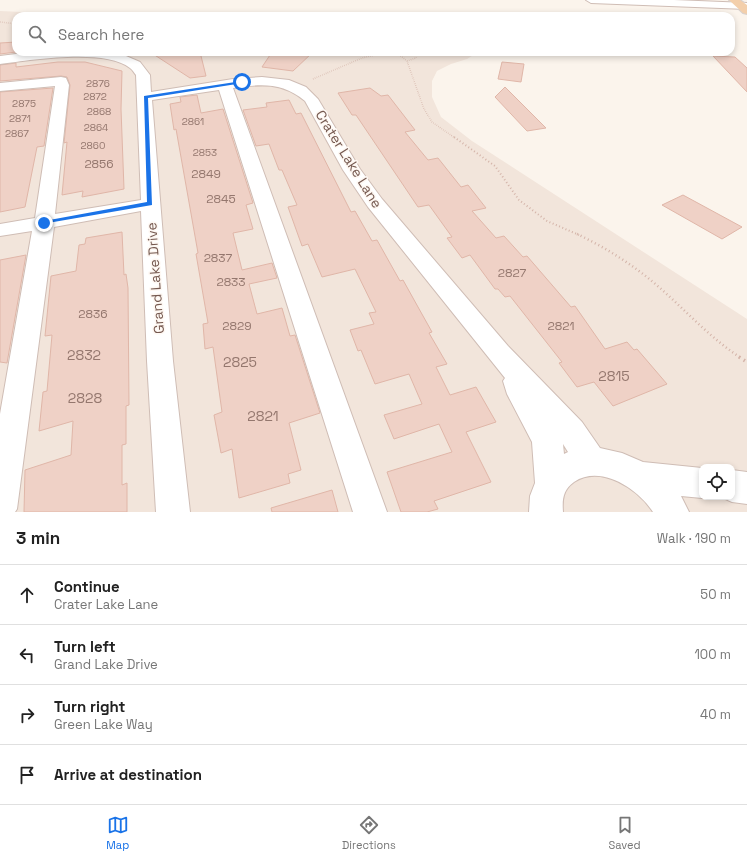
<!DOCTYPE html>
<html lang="en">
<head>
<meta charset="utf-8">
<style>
  :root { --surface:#fff; --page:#f2f2f2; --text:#222; --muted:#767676; --line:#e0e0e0; --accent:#1a73e8 }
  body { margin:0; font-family:"Space Grotesk",sans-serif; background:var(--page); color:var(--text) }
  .controls { position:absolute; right:12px; bottom:12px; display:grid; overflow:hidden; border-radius:8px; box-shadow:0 2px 6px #0003 }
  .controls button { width:36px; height:36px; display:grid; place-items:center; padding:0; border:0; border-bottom:1px solid var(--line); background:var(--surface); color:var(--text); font:20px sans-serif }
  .stop { position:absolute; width:12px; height:12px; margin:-9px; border:3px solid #1a73e8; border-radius:50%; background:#fff }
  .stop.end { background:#1a73e8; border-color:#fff; box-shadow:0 1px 4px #0008 }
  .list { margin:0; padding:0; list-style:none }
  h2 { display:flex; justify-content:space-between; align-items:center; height:52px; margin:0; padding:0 16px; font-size:17px }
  h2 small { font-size:13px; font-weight:400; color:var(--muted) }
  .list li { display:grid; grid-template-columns:26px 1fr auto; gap:12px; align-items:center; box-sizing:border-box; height:60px; padding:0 16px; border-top:1px solid var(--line) }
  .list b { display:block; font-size:15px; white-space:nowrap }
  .list p { margin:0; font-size:13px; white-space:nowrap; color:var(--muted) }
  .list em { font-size:13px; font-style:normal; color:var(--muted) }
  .icon { flex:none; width:22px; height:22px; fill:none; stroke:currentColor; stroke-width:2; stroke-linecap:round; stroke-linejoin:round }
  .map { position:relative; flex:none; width:747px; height:512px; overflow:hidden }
  .search { position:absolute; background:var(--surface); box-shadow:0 2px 6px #0003; left:12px; right:12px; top:12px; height:44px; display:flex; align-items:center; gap:10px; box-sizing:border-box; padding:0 14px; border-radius:12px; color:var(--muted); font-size:15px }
  .sheet { height:292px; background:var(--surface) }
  nav { display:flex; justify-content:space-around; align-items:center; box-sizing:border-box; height:56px; border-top:1px solid var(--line); background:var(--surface); font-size:11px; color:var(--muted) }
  nav a { display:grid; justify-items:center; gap:2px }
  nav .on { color:var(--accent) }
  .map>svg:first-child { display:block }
</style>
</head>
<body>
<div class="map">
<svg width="747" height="512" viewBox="0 0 747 512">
  <rect width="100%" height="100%" fill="#fbf4ec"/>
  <!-- residential -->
  <path fill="#f2e5db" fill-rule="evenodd" d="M0 11 113 16H16V52H478L467 59 451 64 437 71 432 81V97L441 117 472 141 747 319V512H0ZM702 467H732V497H702Z"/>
  <!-- building -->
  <path fill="#efd1c6" stroke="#e0b6a8" d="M16 42V52L0 54V43Z
    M150 52H200L206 76 190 78Z
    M272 52H313L293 71 262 67Z
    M713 56 735 57 747 68V92Z
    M58 62H85L122 71 121 109 124 189 82 197 83 191 62 195 67 142 64 143 70 85 67 77 61 76 0 81V65L16 63V67Z
    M502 62 524 64 521 82 498 79Z
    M505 87 546 128 527 131 495 97Z
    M53 88 44 146 37 147 25 207 0 212V92Z
    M370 88 381 96 388 95 415 130 405 132 428 160 438 158 461 187 468 185 486 208 472 211 496 238 504 236 523 257 527 256 571 307 575 306 605 349 627 342 634 350 637 349 667 384 613 406 594 382 577 387 559 363 562 362 510 296 505 297 498 289H495L470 255 462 258 447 238 452 237 429 205 418 207 356 115H352L338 93Z
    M197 95 201 113 223 109 253 203 246 205 253 229 233 233 242 270 272 263 277 278 249 284 257 314 282 308 290 336 295 335 320 413 289 423 301 470 288 474 290 483 239 498 232 449 221 453 214 415 222 412 213 347 205 349 203 324 208 323 196 254 198 253 176 129 174 130 170 104 181 102 180 97Z
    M289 100 296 114 301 113 351 212 355 211 372 241 377 240 400 281 403 280 418 307 432 332 429 333 447 364 436 367 450 395 476 387 496 422 466 432 491 482 434 501 438 509 427 512H401L387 472 452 452 439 424 394 439 384 415 422 404 409 374 375 384 361 350 358 351 350 330 374 324 369 313 376 312 355 269 322 277 308 244 302 246 288 207 297 205 282 170H279L269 144 256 146 243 110 267 107 266 103Z
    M683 195 742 227 722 239 662 205Z
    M122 232 124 275 126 274 128 288 129 405 126 406V444L122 445V485L127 483V512H24L25 470 71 455 73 421 39 431 43 392 47 391 52 335 45 336 51 276 76 271 79 245 85 244 86 238Z
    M26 255 7 363 0 362V260Z
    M332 490 338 512H272L271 508Z"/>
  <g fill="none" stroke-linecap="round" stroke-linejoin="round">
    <!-- minor casing -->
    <g stroke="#cfbdb5" stroke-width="2">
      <path id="minor" d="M586 0H674L747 3V9L591 3Z
        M32 52 119 53 140 62 150 75 151 92 233 79 262 77 289 80 306 87 318 99 360 169 382 199 508 346 582 422 600 448 622 453 643 462 702 468V497H706L702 498 681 496 689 512H653C638 489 601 464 574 482 563 490 562 499 563 512H529L530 496 535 483 532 442 507 394 503 381 505 378 368 207 343 170 305 101C282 82 261 84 233 88L387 512H353L219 90 152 100 173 361 190 512H156L147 361 141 211 54 227 17 509 15 512H0V414L32 231 0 236V224L35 218 55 86 0 91V83L61 77 66 78 69 85 55 214 141 200 136 75C134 73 133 70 130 68 105 48 31 60 0 64V56ZM563 444 568 452 564 454Z
        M732 470 747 472V504L732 502 721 497H732Z"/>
    </g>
    <!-- major casing -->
    <g stroke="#d8d1ce" stroke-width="2">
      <path id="major" d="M729 0H740L747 5V14L743 13Z"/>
    </g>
    <!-- path-far3 -->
    <path stroke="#d4b4a9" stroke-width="1.5" stroke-dasharray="0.5 1.5" stroke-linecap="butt" d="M0 22 16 24
      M396 52 407 61 424 109 432 122 455 138
      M407 61 416 58 417 52
      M313 79 362 58 389 52"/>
    <!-- path-far2 -->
    <path stroke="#d4b4a9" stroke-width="2" stroke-dasharray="1 2.5" stroke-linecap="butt" d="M454 137 495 166 519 200 547 221 579 235"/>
    <!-- path-far1 -->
    <path stroke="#d4b4a9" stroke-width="2.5" stroke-dasharray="1 3" stroke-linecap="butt" d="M577 234C600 245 622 258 643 274 677 300 704 334 741 358"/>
    <!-- path -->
    <path stroke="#d4b4a9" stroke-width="3.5" stroke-dasharray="1.5 4" stroke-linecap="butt" d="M739 357 747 362"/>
    <!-- minor -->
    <use href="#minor" fill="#fff" fill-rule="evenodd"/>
    <!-- major -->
    <use href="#major" fill="#f3cfab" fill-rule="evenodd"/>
  </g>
  <!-- route -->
  <path fill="#1a73e8" d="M242 81 243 83 148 98 152 205 42 224V222L44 221 147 202 144 96Z"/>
  <g text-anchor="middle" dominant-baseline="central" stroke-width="3" stroke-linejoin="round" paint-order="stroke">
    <!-- far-number labels -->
    <g font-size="10" fill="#94776e">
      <text x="98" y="83">2876</text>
      <text x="95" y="96">2872</text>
      <text x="24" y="103">2875</text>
      <text x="99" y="111">2868</text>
      <text x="20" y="118">2871</text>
      <text x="193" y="121">2861</text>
      <text x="96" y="127">2864</text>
      <text x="17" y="133">2867</text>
      <text x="93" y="145">2860</text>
      <text x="205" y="152">2853</text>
    </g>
    <!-- number labels -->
    <g font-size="12" fill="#94776e">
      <text x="99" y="164">2856</text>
      <text x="206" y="174">2849</text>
      <text x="221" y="199">2845</text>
      <text x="218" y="258">2837</text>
      <text x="512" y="273">2827</text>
      <text x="231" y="282">2833</text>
      <text x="93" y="314">2836</text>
      <text x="237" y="326">2829</text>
      <text x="561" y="326">2821</text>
    </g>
    <!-- street labels -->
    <g font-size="14" fill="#755950" stroke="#fef8f3">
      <text transform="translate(349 159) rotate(58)">Crater Lake Lane</text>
      <text transform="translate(155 278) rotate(-94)">Grand Lake Drive</text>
    </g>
    <!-- near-number labels -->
    <g font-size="14" fill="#94776e">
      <text x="84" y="355">2832</text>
      <text x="240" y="362">2825</text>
      <text x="614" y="376">2815</text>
      <text x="85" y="398">2828</text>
      <text x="263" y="416">2821</text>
    </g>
  </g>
</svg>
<div class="controls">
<button><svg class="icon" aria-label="locate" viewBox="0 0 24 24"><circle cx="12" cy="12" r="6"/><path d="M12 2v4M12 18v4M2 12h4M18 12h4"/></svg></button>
</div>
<div class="stop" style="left:242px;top:82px"></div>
<div class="stop end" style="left:44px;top:223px"></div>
<div class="search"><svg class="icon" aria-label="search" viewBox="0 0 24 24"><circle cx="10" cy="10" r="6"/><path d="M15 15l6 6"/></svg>Search here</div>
</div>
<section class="sheet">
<h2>3 min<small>Walk · 190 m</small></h2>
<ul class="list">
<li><svg class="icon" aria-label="ahead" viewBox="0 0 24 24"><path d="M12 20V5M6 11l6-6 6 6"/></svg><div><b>Continue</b><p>Crater Lake Lane</p></div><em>50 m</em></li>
<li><svg class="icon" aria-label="left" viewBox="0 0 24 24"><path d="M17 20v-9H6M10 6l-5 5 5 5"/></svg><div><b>Turn left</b><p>Grand Lake Drive</p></div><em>100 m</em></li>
<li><svg class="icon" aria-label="right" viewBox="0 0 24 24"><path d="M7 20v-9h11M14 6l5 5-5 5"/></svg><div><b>Turn right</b><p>Green Lake Way</p></div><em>40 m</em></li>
<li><svg class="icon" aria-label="arrive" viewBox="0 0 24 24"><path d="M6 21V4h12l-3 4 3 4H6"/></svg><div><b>Arrive at destination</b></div></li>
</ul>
</section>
<nav>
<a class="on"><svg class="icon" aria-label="map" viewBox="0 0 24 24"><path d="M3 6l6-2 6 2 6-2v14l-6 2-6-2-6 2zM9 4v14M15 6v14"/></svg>Map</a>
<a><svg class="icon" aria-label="directions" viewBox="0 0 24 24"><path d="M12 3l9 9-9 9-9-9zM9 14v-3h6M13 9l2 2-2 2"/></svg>Directions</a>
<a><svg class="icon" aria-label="saved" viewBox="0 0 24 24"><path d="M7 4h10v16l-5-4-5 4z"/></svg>Saved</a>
</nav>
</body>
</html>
